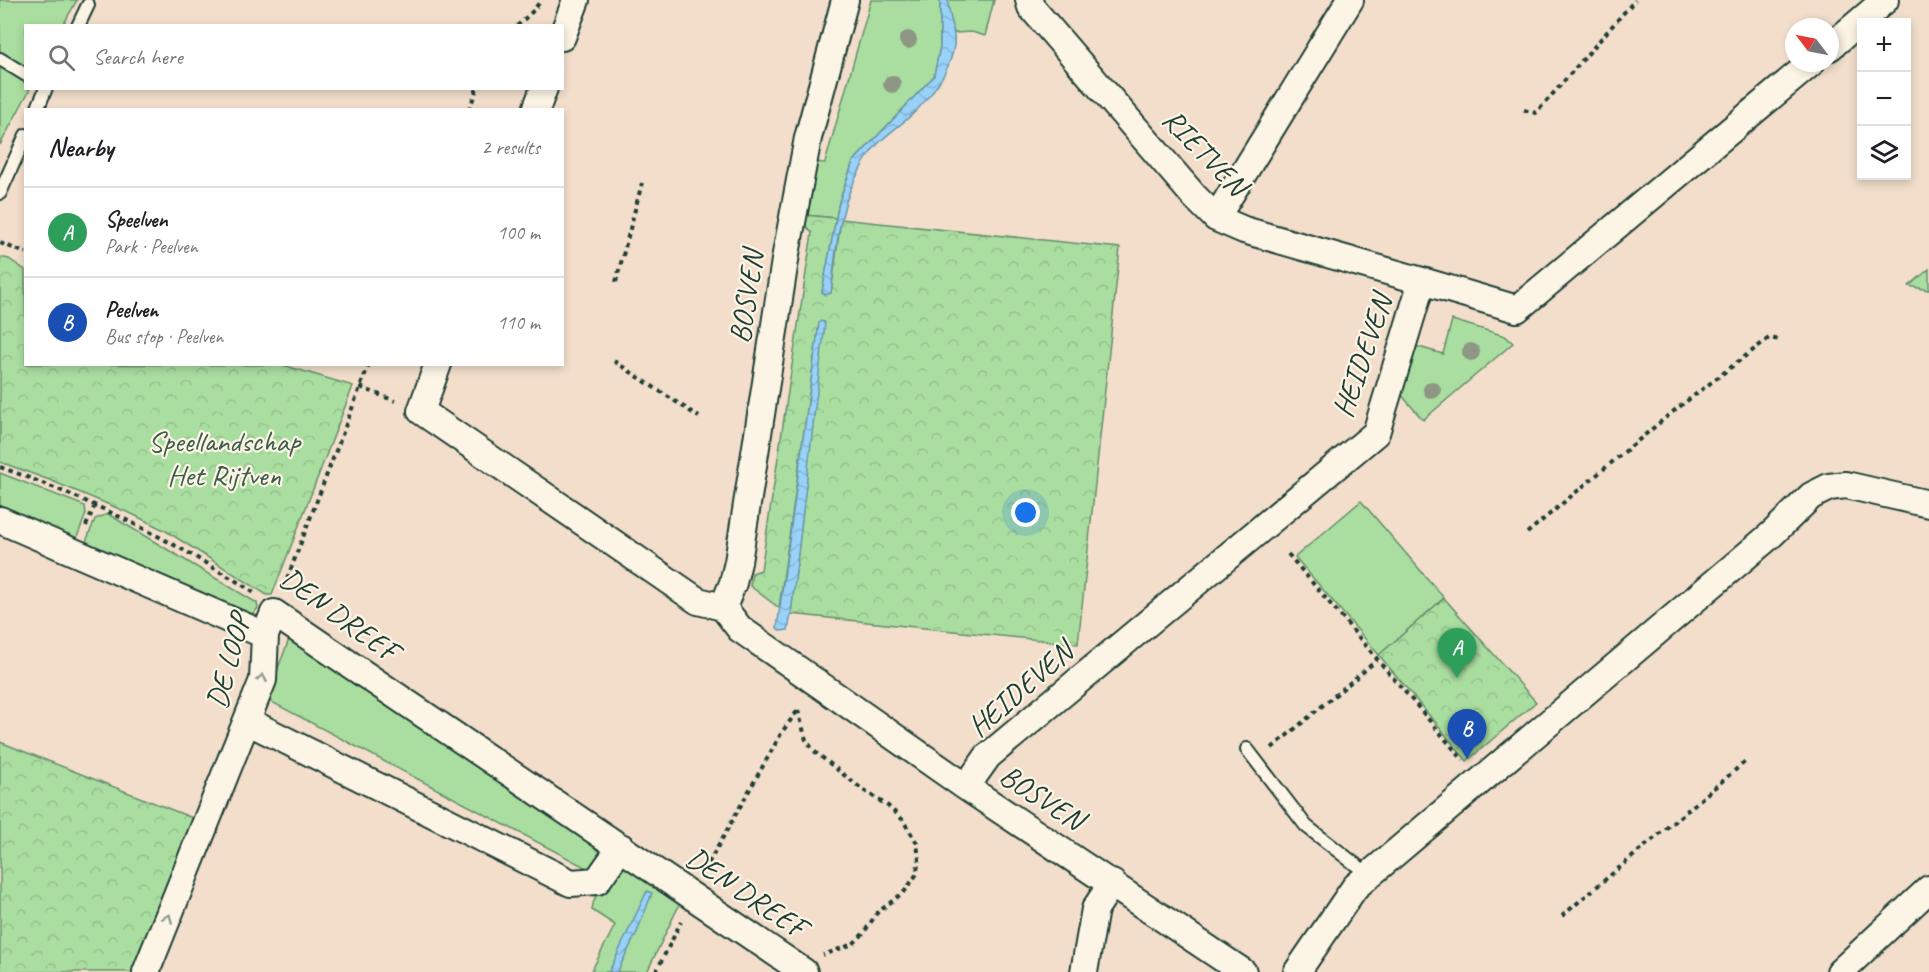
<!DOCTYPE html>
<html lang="en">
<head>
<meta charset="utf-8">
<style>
  :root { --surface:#fff; --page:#f6f6f6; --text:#202124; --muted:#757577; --line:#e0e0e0; --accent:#d1495b }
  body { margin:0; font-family:Caveat,sans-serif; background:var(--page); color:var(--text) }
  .controls { position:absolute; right:18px; top:18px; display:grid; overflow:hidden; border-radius:0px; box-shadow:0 3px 9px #0003 }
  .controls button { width:54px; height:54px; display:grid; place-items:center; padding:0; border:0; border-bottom:2px solid var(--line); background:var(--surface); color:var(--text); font:30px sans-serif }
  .compass { position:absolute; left:1785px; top:18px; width:54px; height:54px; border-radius:50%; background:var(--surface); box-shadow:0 3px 9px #0003; rotate:302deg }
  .you { position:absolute; left:1026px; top:513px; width:21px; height:21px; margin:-15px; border:4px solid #fff; border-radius:50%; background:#1a73e8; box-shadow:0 0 0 9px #1a73e833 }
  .badge { display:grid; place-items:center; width:39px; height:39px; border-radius:50%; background:var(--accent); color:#fff; font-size:20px; font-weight:700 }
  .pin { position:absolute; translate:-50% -50px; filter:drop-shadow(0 2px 3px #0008) }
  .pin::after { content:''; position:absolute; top:32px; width:21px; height:18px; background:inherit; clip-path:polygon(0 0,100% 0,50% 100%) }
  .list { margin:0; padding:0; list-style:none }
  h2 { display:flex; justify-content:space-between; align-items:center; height:78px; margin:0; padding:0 24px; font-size:26px }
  h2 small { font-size:20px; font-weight:400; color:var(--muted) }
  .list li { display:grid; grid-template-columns:39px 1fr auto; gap:18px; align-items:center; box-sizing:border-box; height:90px; padding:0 24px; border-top:2px solid var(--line) }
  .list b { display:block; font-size:22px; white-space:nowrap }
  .list p { margin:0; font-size:20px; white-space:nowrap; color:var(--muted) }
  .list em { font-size:20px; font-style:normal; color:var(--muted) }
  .icon { flex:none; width:33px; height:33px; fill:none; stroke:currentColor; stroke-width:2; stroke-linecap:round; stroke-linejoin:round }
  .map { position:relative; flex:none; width:1929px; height:972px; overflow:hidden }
  .search { position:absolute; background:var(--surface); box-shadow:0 3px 9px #0003; left:24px; top:24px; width:540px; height:66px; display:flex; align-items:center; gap:15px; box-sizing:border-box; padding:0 21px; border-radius:0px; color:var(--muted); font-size:22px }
  .panel { position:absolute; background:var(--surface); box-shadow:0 3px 9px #0003; left:24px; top:108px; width:540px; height:258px; border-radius:0px }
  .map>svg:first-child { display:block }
</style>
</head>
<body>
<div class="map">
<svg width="1929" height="972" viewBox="0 0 1929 972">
  <defs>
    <pattern id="forest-crowns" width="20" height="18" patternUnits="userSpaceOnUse" patternTransform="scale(1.5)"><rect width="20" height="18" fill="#aadea0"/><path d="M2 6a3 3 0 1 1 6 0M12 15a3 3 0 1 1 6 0" fill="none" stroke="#92bf8a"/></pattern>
    <pattern id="water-waves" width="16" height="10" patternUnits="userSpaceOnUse" patternTransform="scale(1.5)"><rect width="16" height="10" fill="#99d2f9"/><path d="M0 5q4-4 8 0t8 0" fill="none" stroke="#83b5d6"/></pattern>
  </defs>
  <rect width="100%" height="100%" fill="#f2decb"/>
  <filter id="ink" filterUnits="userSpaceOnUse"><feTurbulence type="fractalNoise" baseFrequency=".0167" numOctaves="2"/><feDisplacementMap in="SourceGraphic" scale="12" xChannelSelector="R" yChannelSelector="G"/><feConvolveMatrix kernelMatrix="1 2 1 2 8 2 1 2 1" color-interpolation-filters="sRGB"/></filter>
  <g filter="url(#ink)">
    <!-- grass -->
    <path fill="#aadea0" stroke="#648e6a" stroke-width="1.5" d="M0 0H77L63 25 26 26V88L30 89 0 145Z
      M871 0H940V47L934 76 853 162 839 202 836 218 804 215 815 162 825 163Z
      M948 0H994L985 36 972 32 954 33 948 10Z
      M1929 269V290L1909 286Z
      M1452 320 1505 336 1513 343 1423 420 1399 392 1412 345 1443 354Z
      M0 473 85 506 86 514 75 542 0 509Z
      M1361 501 1444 598 1379 655 1295 557Z
      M108 514 257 603 258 608 252 615 85 544 95 519Z
      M290 630 608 850 596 873 266 699 288 642Z
      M626 863 682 899 647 972H617L637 932 648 891 609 972H591L615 925 592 910C594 889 611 877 626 863Z"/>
    <!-- forest -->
    <path fill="url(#forest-crowns)" stroke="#648e6a" stroke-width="1.5" d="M804 215 836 218 822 292 831 293 841 219 1120 248 1078 644 791 614 824 322 819 324 779 608 750 586 752 573 761 570 812 233 803 223Z
      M0 257 9 259 25 270 26 364 283 365 353 386 272 595H267L166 531 134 515 52 481 0 462Z
      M1444 598 1536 702 1467 761 1379 655Z
      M0 742 195 819 134 972H0Z"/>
    <!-- water -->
    <path fill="url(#water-waves)" stroke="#6896aa" stroke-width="1.5" d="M940 0H948C948 15 956 30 954 45 951 70 933 93 916 111 903 124 887 133 875 147 869 154 864 162 860 170 838 206 836 253 831 293L826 295 822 292 839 202 853 162 934 76 940 47Z
      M821 321 825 323 791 614 788 630 780 631 777 628 819 323Z
      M647 891 652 893 637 932 617 972H609Z"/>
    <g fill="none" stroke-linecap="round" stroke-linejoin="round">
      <!-- service casing -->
      <g stroke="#1f3d34" stroke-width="16">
        <path id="service" d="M78 26 88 5
          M0 59 26 75
          M37 110 46 88
          M0 193 26 135
          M1247 749 1306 826 1369 875"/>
      </g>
      <!-- minor casing -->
      <g stroke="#1f3d34" stroke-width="30">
        <path id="minor" d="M1029 0 1031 7 1194 196 1216 218 1244 230 1422 281
          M562 37 576 0
          M1830 47 1885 0
          M536 110 544 88
          M1216 218 1350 0
          M438 364 421 411 698 601 723 607 740 629 966 787 1243 972
          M0 520 265 635
          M723 607 733 583 738 562 786 254 808 138 845 0
          M247 721 571 883 597 881 621 847
          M966 787 988 756 1376 433 1422 281 1517 309 1811 63
          M146 972 263 680 265 635 274 613 804 972
          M1084 972 1095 909 1112 883
          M1297 972 1355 887 1772 534 1811 496 1829 487 1846 485 1929 504
          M1840 972 1929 889"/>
      </g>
      <!-- path -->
      <path stroke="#1f3d34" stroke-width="4" stroke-dasharray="4.5 4.5" stroke-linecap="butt" d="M517 26 534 10 541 0
        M469 110 477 88
        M1524 110 1536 113 1635 0
        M0 243 26 253
        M616 282 642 183
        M614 361 699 417
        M360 387 395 401
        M0 467C72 493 141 524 207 564 223 574 240 582 254 593
        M86 526 95 505
        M1527 533 1670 414 1769 338 1780 340
        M1288 554 1463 760
        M284 587 369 364
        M798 710 806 740 814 751 863 790 888 806 902 819 917 843 919 860 916 875 905 891 877 913 863 934 853 944 823 955
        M1272 748 1377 660
        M704 871 782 732 798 710
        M1562 916 1746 761
        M656 972 681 922"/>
      <!-- service -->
      <use href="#service" stroke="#fcf5e5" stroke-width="12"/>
      <!-- minor -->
      <use href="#minor" stroke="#fcf5e5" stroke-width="26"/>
    </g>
    <!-- trees -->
    <g fill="#8d9784">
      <circle cx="908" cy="40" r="9"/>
      <circle cx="892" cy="84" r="9"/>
      <circle cx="1471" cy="352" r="9"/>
      <circle cx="1432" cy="390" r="9"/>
      <circle cx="1467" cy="740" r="9"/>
    </g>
    <!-- one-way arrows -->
    <defs><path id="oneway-chevron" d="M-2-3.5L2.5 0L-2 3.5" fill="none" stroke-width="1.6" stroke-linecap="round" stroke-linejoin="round" transform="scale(1.5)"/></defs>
    <g stroke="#8e998c">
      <use href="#oneway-chevron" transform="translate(262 678) rotate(-80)"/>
      <use href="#oneway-chevron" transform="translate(168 918) rotate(-68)"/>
    </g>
  </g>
  <g text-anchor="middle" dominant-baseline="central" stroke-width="4.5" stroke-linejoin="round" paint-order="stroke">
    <!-- street labels -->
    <g font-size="30" fill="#1f3d34" stroke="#fcf5e5">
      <text transform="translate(1205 152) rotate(46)">RIETVEN</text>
      <text transform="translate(746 297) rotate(-81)">BOSVEN</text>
      <text transform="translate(1362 356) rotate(-71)">HEIDEVEN</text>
      <text transform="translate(339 614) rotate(36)">DEN DREEF</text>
      <text transform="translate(228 661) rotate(-75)">DE LOOP</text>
      <text transform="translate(1020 689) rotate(-41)">HEIDEVEN</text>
      <text transform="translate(1042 797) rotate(33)">BOSVEN</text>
      <text transform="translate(746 892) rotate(34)">DEN DREEF</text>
    </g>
    <!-- park labels -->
    <g font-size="30" fill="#3b5d4a" stroke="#fcf5e5">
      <text x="224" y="441">Speellandschap<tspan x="224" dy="34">Het Rijtven</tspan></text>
    </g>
  </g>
</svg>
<div class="controls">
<button>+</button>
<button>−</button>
<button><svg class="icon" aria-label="layers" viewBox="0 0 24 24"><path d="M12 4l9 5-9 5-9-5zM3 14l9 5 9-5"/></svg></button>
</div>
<svg class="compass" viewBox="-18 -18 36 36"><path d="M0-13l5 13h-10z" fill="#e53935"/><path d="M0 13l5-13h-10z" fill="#757577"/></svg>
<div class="you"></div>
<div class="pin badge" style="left:1457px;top:678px;background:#2e9e5b">A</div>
<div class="pin badge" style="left:1467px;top:759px;background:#1a4fb4">B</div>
<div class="search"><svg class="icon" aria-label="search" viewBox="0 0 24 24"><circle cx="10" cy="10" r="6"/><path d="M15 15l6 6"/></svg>Search here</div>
<section class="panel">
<h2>Nearby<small>2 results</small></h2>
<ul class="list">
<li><span class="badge" style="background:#2e9e5b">A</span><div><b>Speelven</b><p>Park · Peelven</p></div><em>100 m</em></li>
<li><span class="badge" style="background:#1a4fb4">B</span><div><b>Peelven</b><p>Bus stop · Peelven</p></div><em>110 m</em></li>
</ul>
</section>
</div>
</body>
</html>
